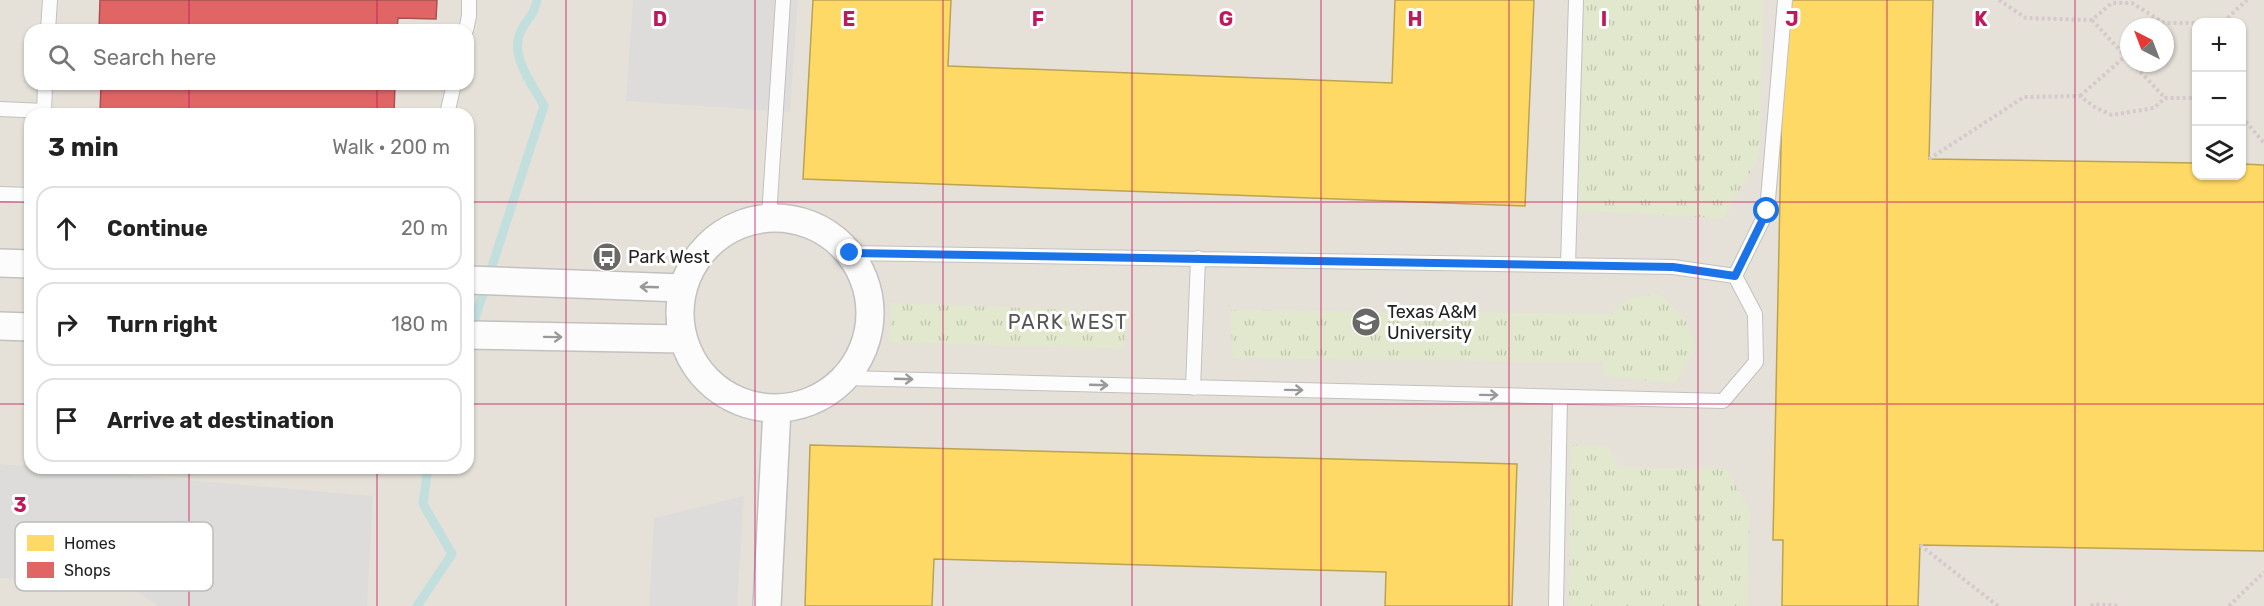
<!DOCTYPE html>
<html lang="en">
<head>
<meta charset="utf-8">
<style>
  :root { --surface:#fff; --page:#f6f6f6; --text:#222; --muted:#767676; --line:#e0e0e0 }
  body { margin:0; font-family:Rubik,sans-serif; background:var(--page); color:var(--text) }
  .controls { position:absolute; right:18px; top:18px; display:grid; overflow:hidden; border-radius:12px; box-shadow:0 2px 4px #0004 }
  .controls button { width:54px; height:54px; display:grid; place-items:center; padding:0; border:0; border-bottom:2px solid var(--line); background:var(--surface); color:var(--text); font:30px sans-serif }
  .compass { position:absolute; left:2120px; top:18px; width:54px; height:54px; border-radius:50%; background:var(--surface); box-shadow:0 2px 4px #0004; rotate:318deg }
  .stop { position:absolute; width:18px; height:18px; margin:-14px; border:4px solid #1a73e8; border-radius:50%; background:#fff }
  .stop.end { background:#1a73e8; border-color:#fff; box-shadow:0 2px 6px #0008 }
  .list { margin:0; padding:0; list-style:none }
  h2 { display:flex; justify-content:space-between; align-items:center; height:78px; margin:0; padding:0 24px; font-size:26px }
  h2 small { font-size:20px; font-weight:400; color:var(--muted) }
  .list li { display:grid; grid-template-columns:39px 1fr auto; gap:18px; align-items:center; box-sizing:border-box; height:84px; margin:0 12px 12px; padding:0 12px; border:2px solid var(--line); border-radius:18px }
  .list b { display:block; font-size:22px; white-space:nowrap }
  .list em { font-size:20px; font-style:normal; color:var(--muted) }
  .icon { flex:none; width:33px; height:33px; fill:none; stroke:currentColor; stroke-width:2; stroke-linecap:round; stroke-linejoin:round }
  .map { position:relative; flex:none; width:2264px; height:606px; overflow:hidden }
  .search { position:absolute; background:var(--surface); box-shadow:0 2px 4px #0004; left:24px; top:24px; width:450px; height:66px; display:flex; align-items:center; gap:15px; box-sizing:border-box; padding:0 21px; border-radius:18px; color:var(--muted); font-size:22px }
  .panel { position:absolute; background:var(--surface); box-shadow:0 2px 4px #0004; left:24px; top:108px; width:450px; height:366px; border-radius:18px }
  .map>svg:first-child { display:block }
</style>
</head>
<body>
<div class="map">
<svg width="2264" height="606" viewBox="0 0 2264 606">
  <defs>
    <pattern id="grass-tufts" width="24" height="20" patternUnits="userSpaceOnUse" patternTransform="scale(1.5)"><rect width="24" height="20" fill="#e2e8cd"/><path d="M3 7l-1-3M5 7V3M7 7l1-3M15 17l-1-3M17 17v-4M19 17l1-3" fill="none" stroke="#c2c7b0"/></pattern>
  </defs>
  <rect width="100%" height="100%" fill="#efecea"/>
  <!-- education -->
  <path fill="#e5e1d8" fill-rule="evenodd" d="M0 0H2264V606H0ZM2196 22H2242V176H2196ZM2129 27H2165V63H2129ZM30 30H468V84H30ZM30 114H468V468H30Z"/>
  <!-- religious -->
  <path fill="#dddcdb" d="M633 0H798L790 112 626 101Z
    M0 464 373 496 367 606H158L130 587 0 578Z
    M744 496 737 606H649L654 518Z"/>
  <!-- grass -->
  <path fill="url(#grass-tufts)" d="M1584 0H1763L1759 157 1724 218 1579 211Z
    M1659 294 1685 319 1696 347 1675 383 1603 376V362L1233 358 1230 310 1611 314 1629 298Z
    M891 303 1129 312 1123 349 889 342Z
    M1571 445 1607 446 1620 467 1726 469 1750 510 1747 606H1569Z"/>
  <!-- homes -->
  <path fill="#ffd966" stroke="#bca251" stroke-width="1.5" d="M813 0H951L948 66 1392 83 1395 0H1534L1525 206 803 179Z
    M1784 0H1933L1929 159 2196 163V176H2242V164L2264 165V551L1920 545 1918 606H1782L1783 540H1773Z
    M810 445 1517 464 1512 606H1385L1386 572 934 559 932 606H805Z"/>
  <!-- shops -->
  <path fill="#e06666" stroke="#a75151" stroke-width="1.5" d="M100 0H437L436 19 398 18 397 30H99Z
    M101 84H395L394 114H100Z"/>
  <g fill="none" stroke-linecap="round" stroke-linejoin="round">
    <!-- stream -->
    <path stroke="#c2dfdd" stroke-width="9" d="M471 331 544 106C533 85 510 57 520 33 525 19 533 19 537 0
      M417 606 452 554 423 504 428 468"/>
    <!-- service casing -->
    <g stroke="#c2c1c0" stroke-width="16">
      <path id="service" d="M48 30 50 0
        M466 30 469 16V0
        M0 109 44 111
        M44 114 45 84
        M447 114 454 84
        M0 194 30 195
        M769 217 783 0
        M1568 265 1576 0
        M1735 276 1767 211 1785 0
        M845 378 1723 401 1756 362 1755 314 1735 276 1673 267 850 253
        M1193 388 1198 258
        M1556 606 1560 397"/>
    </g>
    <!-- minor casing -->
    <g stroke="#c2c1c0" stroke-width="30">
      <path id="minor" d="M680 313a95 95 0 1 1 190 0a95 95 0 1 1-190 0Z
        M0 263 30 264
        M468 280 682 288
        M0 326 30 327
        M468 335 682 339
        M767 606 777 409"/>
    </g>
    <!-- path -->
    <path stroke="#d6c9cb" stroke-width="4" stroke-dasharray="3 3" stroke-linecap="butt" d="M1999 0 2026 18 2092 20 2112 3H2132L2164 23H2196
      M2092 20 2129 60
      M2223 22 2247 0
      M2132 63 2165 98
      M2080 96 2129 53
      M2242 117 2264 143
      M1929 159 2024 97 2080 96 2096 108 2112 115 2154 108 2165 98H2196
      M1920 545 1998 606
      M2091 606 2094 604 2120 606
      M2229 606 2264 572"/>
    <!-- service -->
    <use href="#service" stroke="#fdfcfc" stroke-width="14"/>
    <!-- minor -->
    <use href="#minor" stroke="#fdfcfc" stroke-width="27"/>
  </g>
  <!-- one-way arrows -->
  <defs><path id="oneway-shaft" d="M-6 0H5M1.5-3L5.5 0L1.5 3" fill="none" stroke-width="1.6" stroke-linecap="round" stroke-linejoin="round" transform="scale(1.5)"/></defs>
  <g stroke="#9a9999">
    <use href="#oneway-shaft" transform="translate(649 287) rotate(-178)"/>
    <use href="#oneway-shaft" transform="translate(553 337) rotate(1)"/>
    <use href="#oneway-shaft" transform="translate(904 379) rotate(2)"/>
    <use href="#oneway-shaft" transform="translate(1099 385) rotate(2)"/>
    <use href="#oneway-shaft" transform="translate(1294 390) rotate(1)"/>
    <use href="#oneway-shaft" transform="translate(1489 395) rotate(1)"/>
  </g>
  <g fill="none" stroke-linecap="round" stroke-linejoin="round">
    <!-- route -->
    <path stroke="#1a73e8" stroke-width="8" d="M850 253 1673 267 1735 276 1767 211"/>
  </g>
  <!-- grid -->
  <path fill="none" stroke="#c2185b" stroke-width="1.5" stroke-opacity="0.55" d="M189 0V30M377 0V30M566 0V606M755 0V606M943 0V606M1132 0V606M1321 0V606M1509 0V606M1698 0V606M1887 0V606M2075 0V606M189 84V114M377 84V114M0 202H30M468 202H2264M0 404H30M468 404H2264M189 468V606M377 468V606"/>
  <!-- icons -->
  <defs>
    <g id="bus-disc" transform="scale(1.5)"><circle r="9.5" fill="#696867" stroke="#fff"/><path d="M-5-6H5V4H4V6H2V4H-2V6H-4V4H-5ZM-3.5-4V0h7V-4ZM-3.5 1.2v1.5H-2V1.2ZM2 1.2v1.5H3.5V1.2Z" fill="#fff"/></g>
    <g id="university-disc" transform="scale(1.5)"><circle r="9.5" fill="#696867" stroke="#fff"/><path d="M0-5L7-2L0 1L-7-2ZM-4 1L0 2.5L4 1V4Q0 6-4 4Z" fill="#fff"/></g>
  </defs>
  <g fill-rule="evenodd">
    <use href="#bus-disc" x="607" y="257"/>
    <use href="#university-disc" x="1366" y="322"/>
  </g>
  <g text-anchor="middle" dominant-baseline="central" stroke-width="6" stroke-linejoin="round" paint-order="stroke">
    <!-- poi labels -->
    <g font-size="18" fill="#212121" stroke="#fff" text-anchor="start">
      <text x="628" y="257">Park West</text>
      <text x="1387" y="312">Texas A&amp;M<tspan x="1387" dy="21">University</tspan></text>
    </g>
    <!-- neighbourhood labels -->
    <g font-size="20" letter-spacing="1.5" fill="#545454" stroke="#fff">
      <text x="1068" y="322">PARK WEST</text>
    </g>
  </g>
  <!-- legend -->
  <rect x="15" y="522" width="198" height="69" rx="9" fill="#fff" stroke="#bcbcbc" stroke-width="1.5"/>
  <rect x="27" y="535" width="27" height="16" fill="#ffd966"/>
  <rect x="27" y="562" width="27" height="16" fill="#e06666"/>
  <g font-size="16" fill="#212121">
    <text x="64" y="549">Homes</text>
    <text x="64" y="576">Shops</text>
  </g>
  <g font-size="20" text-anchor="middle" font-weight="bold" fill="#c2185b" stroke="#fff" stroke-width="6" stroke-linejoin="round" paint-order="stroke">
    <text x="660" y="26">D</text>
    <text x="849" y="26">E</text>
    <text x="1038" y="26">F</text>
    <text x="1226" y="26">G</text>
    <text x="1415" y="26">H</text>
    <text x="1604" y="26">I</text>
    <text x="1792" y="26">J</text>
    <text x="1981" y="26">K</text>
    <text x="20" y="512">3</text>
  </g>
</svg>
<div class="controls">
<button>+</button>
<button>−</button>
<button><svg class="icon" aria-label="layers" viewBox="0 0 24 24"><path d="M12 4l9 5-9 5-9-5zM3 14l9 5 9-5"/></svg></button>
</div>
<svg class="compass" viewBox="-18 -18 36 36"><path d="M0-13l5 13h-10z" fill="#e53935"/><path d="M0 13l5-13h-10z" fill="#767676"/></svg>
<div class="stop" style="left:1767px;top:211px"></div>
<div class="stop end" style="left:850px;top:253px"></div>
<div class="search"><svg class="icon" aria-label="search" viewBox="0 0 24 24"><circle cx="10" cy="10" r="6"/><path d="M15 15l6 6"/></svg>Search here</div>
<section class="panel">
<h2>3 min<small>Walk · 200 m</small></h2>
<ul class="list">
<li><svg class="icon" aria-label="ahead" viewBox="0 0 24 24"><path d="M12 20V5M6 11l6-6 6 6"/></svg><div><b>Continue</b></div><em>20 m</em></li>
<li><svg class="icon" aria-label="right" viewBox="0 0 24 24"><path d="M7 20v-9h11M14 6l5 5-5 5"/></svg><div><b>Turn right</b></div><em>180 m</em></li>
<li><svg class="icon" aria-label="arrive" viewBox="0 0 24 24"><path d="M6 21V4h12l-3 4 3 4H6"/></svg><div><b>Arrive at destination</b></div></li>
</ul>
</section>
</div>
</body>
</html>
